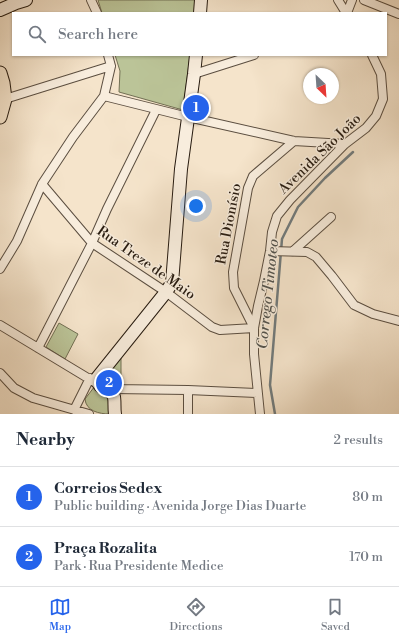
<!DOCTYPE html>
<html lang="en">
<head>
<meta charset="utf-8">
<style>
  :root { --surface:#fff; --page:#f6f6f7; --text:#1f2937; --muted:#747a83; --line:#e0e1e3; --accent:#2563eb }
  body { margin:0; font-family:"Libre Bodoni",serif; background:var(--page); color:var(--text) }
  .compass { position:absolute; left:303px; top:68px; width:36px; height:36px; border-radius:50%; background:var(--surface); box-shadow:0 1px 3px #0004; rotate:155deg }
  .you { position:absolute; left:196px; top:206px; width:14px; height:14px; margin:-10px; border:3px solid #fff; border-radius:50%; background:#1a73e8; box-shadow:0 0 0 6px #1a73e833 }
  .badge { display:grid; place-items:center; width:26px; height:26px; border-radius:50%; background:var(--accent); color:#fff; font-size:13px; font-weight:700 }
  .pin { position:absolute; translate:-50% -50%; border:2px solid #fff; box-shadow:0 1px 4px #0006 }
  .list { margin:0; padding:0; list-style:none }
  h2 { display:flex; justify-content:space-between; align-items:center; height:52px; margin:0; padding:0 16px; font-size:17px }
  h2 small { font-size:13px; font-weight:400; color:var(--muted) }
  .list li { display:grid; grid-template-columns:26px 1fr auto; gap:12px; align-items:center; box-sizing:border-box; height:60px; padding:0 16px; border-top:1px solid var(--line) }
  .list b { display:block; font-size:15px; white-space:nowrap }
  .list p { margin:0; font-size:13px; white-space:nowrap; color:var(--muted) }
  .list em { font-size:13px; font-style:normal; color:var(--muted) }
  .icon { flex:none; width:22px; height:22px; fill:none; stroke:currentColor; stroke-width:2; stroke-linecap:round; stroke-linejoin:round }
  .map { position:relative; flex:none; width:399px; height:414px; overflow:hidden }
  .search { position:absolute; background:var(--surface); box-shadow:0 1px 3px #0004; left:12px; right:12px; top:12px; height:44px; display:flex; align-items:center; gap:10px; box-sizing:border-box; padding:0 14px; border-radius:0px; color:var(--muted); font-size:15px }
  .sheet { height:172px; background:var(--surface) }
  nav { display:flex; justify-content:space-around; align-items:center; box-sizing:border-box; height:56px; border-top:1px solid var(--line); background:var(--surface); font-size:11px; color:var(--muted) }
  nav a { display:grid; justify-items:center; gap:2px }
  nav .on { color:var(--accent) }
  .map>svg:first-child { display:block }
</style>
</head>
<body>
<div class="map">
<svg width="399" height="414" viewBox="0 0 399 414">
  <rect width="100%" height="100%" fill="#f5e4cb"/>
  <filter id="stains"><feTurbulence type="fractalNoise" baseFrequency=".005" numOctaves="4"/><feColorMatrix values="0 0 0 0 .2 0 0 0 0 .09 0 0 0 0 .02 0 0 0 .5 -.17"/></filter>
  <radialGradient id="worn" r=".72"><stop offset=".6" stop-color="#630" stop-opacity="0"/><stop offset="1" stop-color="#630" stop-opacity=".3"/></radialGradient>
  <!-- green -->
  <path fill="#bbc498" stroke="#727054" d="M98 0H196L195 13H102Z
    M115 55H190L183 110 119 92 120 71Z
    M59 323 78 334 65 359 46 347Z
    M121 352V383L114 386 110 414C99 414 86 411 85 399Z"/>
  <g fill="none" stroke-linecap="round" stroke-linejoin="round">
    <!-- stream -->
    <path stroke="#727b7c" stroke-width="2.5" d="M275 414 270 385 282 239 298 207 325 178 353 152"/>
    <!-- street casing -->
    <g stroke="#5b4e40" stroke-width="10">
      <path id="street" d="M91 0 97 13
        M338 0 346 13
        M364 0 399 14
        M347 13 352 0
        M194 74 254 55
        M104 96 188 117 294 141 345 144
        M5 99 111 66
        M42 184 92 243 166 292 212 327 220 330 254 328
        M270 251 307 252 316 257 332 276 354 305 373 314 399 321
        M292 252 331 217
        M0 269 17 241 42 184 73 137 104 96 111 66 108 55
        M0 325 101 386 113 389 188 390 257 393
        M254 328 234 288 233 272 248 188 253 176 294 141
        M38 348 92 243 107 209 156 110
        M0 373 14 388 33 398 89 414
        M188 390V414
        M74 410 90 378
        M260 414 254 354V328L258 306 264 281 270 251 272 232 277 216 290 200 345 144 366 128 376 116 383 99 381 74 372 55"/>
    </g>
    <!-- secondary casing -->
    <g stroke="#281c11" stroke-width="14">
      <path id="secondary" d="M0 10 16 3 26 0
        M200 13 201 0
        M115 414C114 409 115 402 114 397 110 387 98 391 97 378L166 292 172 283 181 169 194 74 196 55"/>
    </g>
    <!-- primary casing -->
    <g stroke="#281c11" stroke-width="15">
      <path id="primary" d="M0 73 3 83 5 99 0 117"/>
    </g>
    <!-- street -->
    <use href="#street" stroke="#f8eddd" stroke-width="8"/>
    <!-- secondary -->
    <use href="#secondary" stroke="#f8eddd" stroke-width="12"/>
    <!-- primary -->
    <use href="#primary" stroke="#f5e4cb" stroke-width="13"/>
  </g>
  <g text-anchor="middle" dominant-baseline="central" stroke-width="3" stroke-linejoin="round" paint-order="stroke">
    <!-- street labels -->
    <g font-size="14" fill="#281c11" stroke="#f8eddd">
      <text transform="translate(320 154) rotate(-44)">Avenida São João</text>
      <text transform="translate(229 224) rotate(-79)">Rua Dionísio</text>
      <text transform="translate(146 263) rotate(35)">Rua Treze de Maio</text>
    </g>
    <!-- water labels -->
    <g font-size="15" font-style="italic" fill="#53544f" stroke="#f8eddd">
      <text transform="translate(268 294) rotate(-84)">Corrego Timoteo</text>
    </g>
  </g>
  <rect width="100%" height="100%" filter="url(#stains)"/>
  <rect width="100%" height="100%" fill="url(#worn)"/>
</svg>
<svg class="compass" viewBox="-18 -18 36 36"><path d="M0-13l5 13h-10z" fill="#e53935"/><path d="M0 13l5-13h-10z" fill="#747a83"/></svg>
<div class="you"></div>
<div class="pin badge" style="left:196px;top:108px">1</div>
<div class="pin badge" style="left:109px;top:383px">2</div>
<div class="search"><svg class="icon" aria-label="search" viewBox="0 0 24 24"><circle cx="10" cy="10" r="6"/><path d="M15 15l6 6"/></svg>Search here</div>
</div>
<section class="sheet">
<h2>Nearby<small>2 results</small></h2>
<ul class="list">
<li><span class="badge">1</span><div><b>Correios Sedex</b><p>Public building · Avenida Jorge Dias Duarte</p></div><em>80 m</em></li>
<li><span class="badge">2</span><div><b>Praça Rozalita</b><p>Park · Rua Presidente Medice</p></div><em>170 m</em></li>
</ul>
</section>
<nav>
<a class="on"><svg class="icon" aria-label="map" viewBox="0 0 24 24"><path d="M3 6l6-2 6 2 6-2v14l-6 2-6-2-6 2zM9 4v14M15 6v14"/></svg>Map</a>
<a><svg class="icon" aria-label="directions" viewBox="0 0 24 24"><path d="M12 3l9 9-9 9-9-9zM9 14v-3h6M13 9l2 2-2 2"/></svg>Directions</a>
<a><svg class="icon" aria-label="saved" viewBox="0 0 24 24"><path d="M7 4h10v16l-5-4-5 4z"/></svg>Saved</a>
</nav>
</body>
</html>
